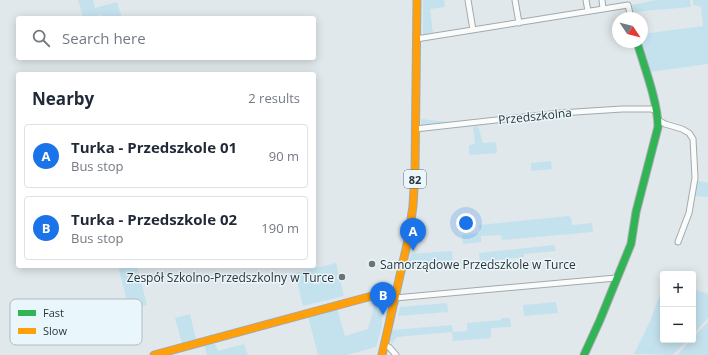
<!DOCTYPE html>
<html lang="en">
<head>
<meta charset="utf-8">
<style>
  :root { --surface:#fff; --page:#f2f2f3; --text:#1f2937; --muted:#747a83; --line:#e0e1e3; --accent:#1a73e8 }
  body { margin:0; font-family:"Open Sans",sans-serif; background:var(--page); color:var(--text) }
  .controls { position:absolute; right:12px; bottom:12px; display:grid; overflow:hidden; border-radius:4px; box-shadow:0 2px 10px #0003 }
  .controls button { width:36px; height:36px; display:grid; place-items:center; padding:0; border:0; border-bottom:1px solid var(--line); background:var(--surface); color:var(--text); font:20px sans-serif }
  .compass { position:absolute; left:612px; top:12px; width:36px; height:36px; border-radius:50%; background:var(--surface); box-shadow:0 2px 10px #0003; rotate:125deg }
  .you { position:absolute; left:466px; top:223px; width:14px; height:14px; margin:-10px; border:3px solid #fff; border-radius:50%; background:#1a73e8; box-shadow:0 0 0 6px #1a73e833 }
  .badge { display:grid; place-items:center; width:26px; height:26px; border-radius:50%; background:var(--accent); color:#fff; font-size:13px; font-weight:700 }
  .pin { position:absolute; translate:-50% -33px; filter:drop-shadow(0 1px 2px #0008) }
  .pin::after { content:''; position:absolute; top:21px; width:14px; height:12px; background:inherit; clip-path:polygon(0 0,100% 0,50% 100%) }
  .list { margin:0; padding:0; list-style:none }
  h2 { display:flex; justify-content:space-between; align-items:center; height:52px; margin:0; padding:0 16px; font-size:17px }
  h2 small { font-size:13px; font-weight:400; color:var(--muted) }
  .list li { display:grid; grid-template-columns:26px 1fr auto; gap:12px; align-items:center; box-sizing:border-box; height:64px; margin:0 8px 8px; padding:0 8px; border:1px solid var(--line); border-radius:4px }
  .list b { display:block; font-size:15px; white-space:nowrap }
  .list p { margin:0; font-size:13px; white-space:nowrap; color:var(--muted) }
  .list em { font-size:13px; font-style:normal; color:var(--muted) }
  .icon { flex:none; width:22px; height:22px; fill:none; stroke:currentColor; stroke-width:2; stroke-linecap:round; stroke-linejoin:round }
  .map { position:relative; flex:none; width:708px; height:355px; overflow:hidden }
  .search { position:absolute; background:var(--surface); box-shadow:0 2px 10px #0003; left:16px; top:16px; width:300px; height:44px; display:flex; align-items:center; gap:10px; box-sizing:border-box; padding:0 14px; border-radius:4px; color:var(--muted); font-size:15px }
  .panel { position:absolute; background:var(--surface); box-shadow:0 2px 10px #0003; left:16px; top:72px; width:300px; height:196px; border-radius:4px }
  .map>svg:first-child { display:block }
</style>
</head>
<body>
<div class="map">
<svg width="708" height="355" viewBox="0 0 708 355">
  <rect width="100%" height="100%" fill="#e0e8eb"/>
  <!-- green -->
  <path fill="#c4e2ee" d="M78 0H93L95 8 117 2 122 18H102L101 15 84 18 83 17Z
    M423 0H444L445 7 430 9 433 34 423 35Z
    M656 0H690L691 7 632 12V5Z
    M693 0H708V64L649 72 642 42V34L703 26 701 7 693 5Z
    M421 119 449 122 423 125 421 124Z
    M478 126 483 143 496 142 497 153 469 155V145L475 144 473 127Z
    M551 161 552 169 531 171V163Z
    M700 181 708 183V197L694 196 697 182Z
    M569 216 571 218 572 225 592 223 593 232 502 240 501 235 481 236V242L463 244 462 235 480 233 479 225Z
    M554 245 556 251 524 254V257L480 262 479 253Z
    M452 251 453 264 445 263 407 266 411 254Z
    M336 263 344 296 303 306 295 273Z
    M118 266H137L147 305 129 309Z
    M663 286V340H687L673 355 634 354 651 319Z
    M693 289 708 294V318L693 334Z
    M388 295 382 311V326L376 347 347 355H318L308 316 337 308 345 336 368 329 374 307 368 300Z
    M556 302 558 313 524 316 523 305Z
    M447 303 448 312 398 316 400 307Z
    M190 314 196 339 182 343 175 318Z
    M501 318H510L511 327 491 328V338L453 341 452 332 397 337 392 344 390 340 392 330 452 325 453 332 467 331V323L501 320Z
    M708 322V355H677L691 340H693V338Z
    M214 341 218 351 244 344 248 355H207L204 344Z"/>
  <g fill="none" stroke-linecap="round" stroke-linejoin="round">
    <!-- street casing -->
    <g stroke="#a3a9ab" stroke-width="7">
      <path id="street" d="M468 0 473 30
        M515 0 519 23
        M586 0 588 11
        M602 0 603 9
        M416 39 628 5 631 18
        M658 120 665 124 682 129 689 133 693 139 695 178 689 213 678 242
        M415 129 560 113 622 109H651L655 110
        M395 298 616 278
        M384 345 389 347 396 355"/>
    </g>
    <!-- fast casing -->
    <g stroke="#a3a9ab" stroke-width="9">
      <path id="fast" d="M584 355 600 320 631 244 636 212 658 127C658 102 644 66 637 42"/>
    </g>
    <!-- slow casing -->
    <g stroke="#a3a9ab" stroke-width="9">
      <path id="slow" d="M154 355 383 293H396
        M382 355 408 240 413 206 415 171 417 0"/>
    </g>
    <!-- street -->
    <use href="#street" stroke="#fafcfc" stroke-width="5"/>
    <!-- fast -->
    <use href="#fast" stroke="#30b455" stroke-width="7"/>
    <!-- slow -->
    <use href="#slow" stroke="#ff9f0a" stroke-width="7"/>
  </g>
  <!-- markers -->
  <g fill="#6c7375" stroke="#e9f7fc" stroke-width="1.5">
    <circle cx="372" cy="264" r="4"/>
    <circle cx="342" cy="277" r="4"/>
  </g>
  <g text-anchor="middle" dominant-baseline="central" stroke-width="3" stroke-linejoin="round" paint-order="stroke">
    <!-- shield labels -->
    <rect fill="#e9f7fc" stroke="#666e71" stroke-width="1" x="404" y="170" width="22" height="18" rx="3"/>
    <g font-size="11" font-weight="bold" fill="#2e3436">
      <text x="415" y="179">82</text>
    </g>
    <!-- street labels -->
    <g font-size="12" fill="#2e3436" stroke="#e9f7fc">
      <text transform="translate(535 116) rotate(-6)">Przedszkolna</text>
    </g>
    <!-- poi labels -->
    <g font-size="12" fill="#2e3436" stroke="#e9f7fc" text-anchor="start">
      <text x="380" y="264">Samorządowe Przedszkole w Turce</text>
      <text x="334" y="277" text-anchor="end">Zespół Szkolno-Przedszkolny w Turce</text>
    </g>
  </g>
  <!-- legend -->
  <rect x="10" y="299" width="132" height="46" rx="6" fill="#e9f7fc" stroke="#b1bcc1" stroke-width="1"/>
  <rect x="18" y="310" width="18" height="6" fill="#30b455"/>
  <rect x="18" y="328" width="18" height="6" fill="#ff9f0a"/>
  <g font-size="11" fill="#2e3436">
    <text x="43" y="317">Fast</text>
    <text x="43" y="335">Slow</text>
  </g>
</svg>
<div class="controls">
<button>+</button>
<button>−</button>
</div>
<svg class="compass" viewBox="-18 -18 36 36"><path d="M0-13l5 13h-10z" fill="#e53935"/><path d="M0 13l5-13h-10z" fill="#747a83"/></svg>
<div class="you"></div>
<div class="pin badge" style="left:413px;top:251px">A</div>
<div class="pin badge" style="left:383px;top:315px">B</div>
<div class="search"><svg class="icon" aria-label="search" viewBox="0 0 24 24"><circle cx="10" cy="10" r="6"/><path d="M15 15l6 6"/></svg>Search here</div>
<section class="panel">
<h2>Nearby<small>2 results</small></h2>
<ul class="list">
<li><span class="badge">A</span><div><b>Turka - Przedszkole 01</b><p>Bus stop</p></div><em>90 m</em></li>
<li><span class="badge">B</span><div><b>Turka - Przedszkole 02</b><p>Bus stop</p></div><em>190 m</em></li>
</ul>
</section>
</div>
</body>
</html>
